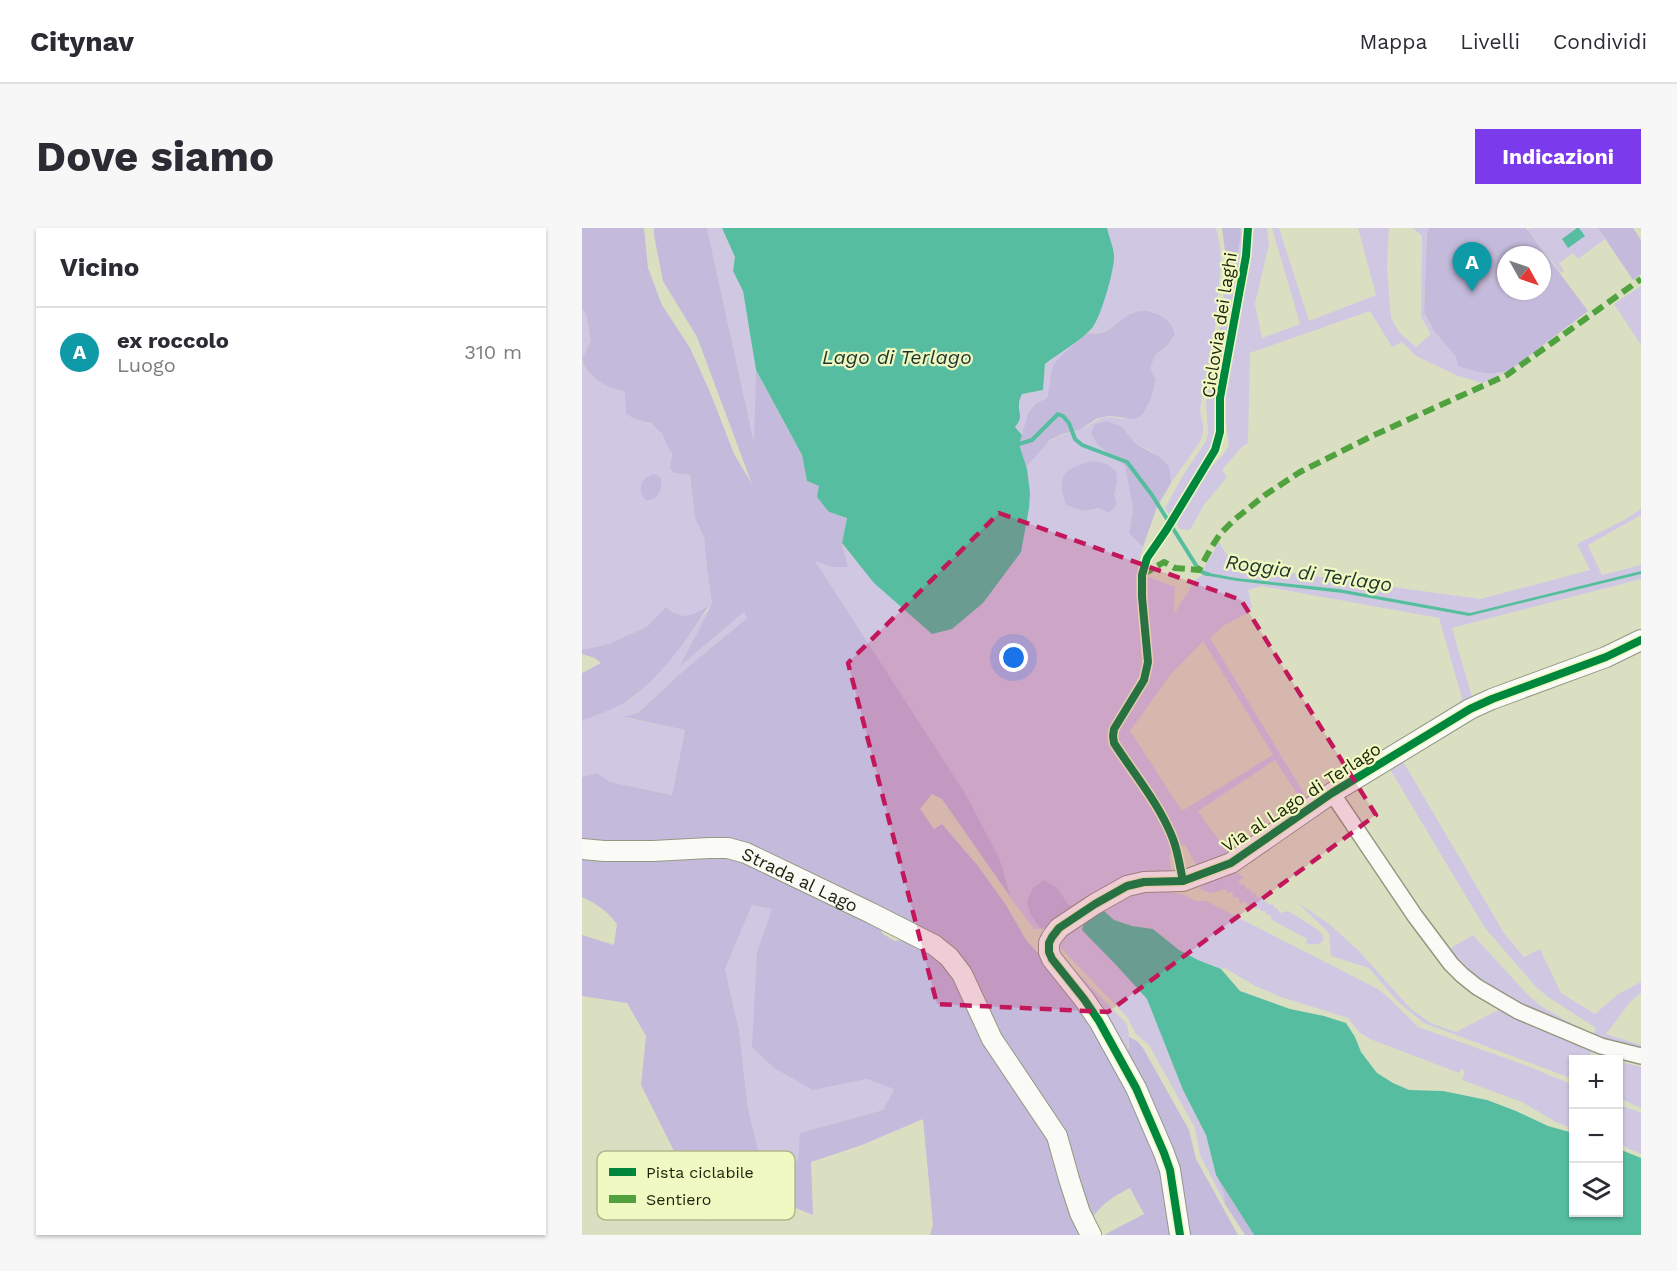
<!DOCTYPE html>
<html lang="it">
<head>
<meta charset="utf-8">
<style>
  :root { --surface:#fff; --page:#f7f7f7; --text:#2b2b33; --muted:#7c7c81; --line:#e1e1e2; --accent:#7c3aed }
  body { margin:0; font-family:"Work Sans",sans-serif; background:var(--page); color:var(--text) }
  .controls { position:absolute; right:18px; bottom:18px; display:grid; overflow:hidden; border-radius:0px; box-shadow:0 2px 4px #0004 }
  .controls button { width:54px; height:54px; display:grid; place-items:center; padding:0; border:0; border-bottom:2px solid var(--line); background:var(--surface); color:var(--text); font:30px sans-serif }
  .compass { position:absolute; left:915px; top:18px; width:54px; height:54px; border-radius:50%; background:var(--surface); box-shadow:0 2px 4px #0004; rotate:130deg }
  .you { position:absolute; left:432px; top:430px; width:21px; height:21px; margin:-15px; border:4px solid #fff; border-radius:50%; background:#1a73e8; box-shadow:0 0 0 9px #1a73e833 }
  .badge { display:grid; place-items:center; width:39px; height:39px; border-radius:50%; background:var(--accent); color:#fff; font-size:20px; font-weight:700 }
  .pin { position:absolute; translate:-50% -50px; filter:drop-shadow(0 2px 3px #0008) }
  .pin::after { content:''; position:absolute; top:32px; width:21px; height:18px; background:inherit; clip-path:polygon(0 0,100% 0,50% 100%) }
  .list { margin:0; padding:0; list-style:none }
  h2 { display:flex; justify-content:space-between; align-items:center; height:78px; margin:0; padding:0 24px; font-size:26px }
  h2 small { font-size:20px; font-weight:400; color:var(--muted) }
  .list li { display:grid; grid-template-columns:39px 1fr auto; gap:18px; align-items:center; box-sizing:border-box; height:90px; padding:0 24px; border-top:2px solid var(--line) }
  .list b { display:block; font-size:22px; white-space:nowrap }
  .list p { margin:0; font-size:20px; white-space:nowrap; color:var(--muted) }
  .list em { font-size:20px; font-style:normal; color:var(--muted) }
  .icon { flex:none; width:33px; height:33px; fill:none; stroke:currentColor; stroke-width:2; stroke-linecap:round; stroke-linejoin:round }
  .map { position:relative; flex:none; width:1059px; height:1007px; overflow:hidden; border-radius:0px }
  header { display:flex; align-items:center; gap:36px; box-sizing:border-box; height:84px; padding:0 30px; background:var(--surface); border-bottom:2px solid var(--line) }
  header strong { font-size:28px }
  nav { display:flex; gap:33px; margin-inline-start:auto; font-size:21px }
  .intro { display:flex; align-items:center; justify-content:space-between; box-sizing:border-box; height:144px; padding:0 36px }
  h1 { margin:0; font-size:42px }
  .button { padding:15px 27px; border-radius:0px; background:var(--accent); color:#fff; font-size:21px; font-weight:700 }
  main { display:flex; gap:36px; padding:0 36px }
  aside { flex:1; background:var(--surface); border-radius:0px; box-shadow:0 2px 4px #0004 }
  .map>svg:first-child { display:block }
</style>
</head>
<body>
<header>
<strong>Citynav</strong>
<nav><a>Mappa</a><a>Livelli</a><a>Condividi</a></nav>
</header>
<div class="intro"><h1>Dove siamo</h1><a class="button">Indicazioni</a></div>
<main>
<aside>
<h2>Vicino<small></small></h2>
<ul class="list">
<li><span class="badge" style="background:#0f9aa8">A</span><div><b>ex roccolo</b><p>Luogo</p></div><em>310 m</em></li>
</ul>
</aside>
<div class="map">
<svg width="1059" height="1007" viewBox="0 0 1059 1007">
  <rect width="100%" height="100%" fill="#dbdfc2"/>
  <!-- green -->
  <path fill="#d0c8e3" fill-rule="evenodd" d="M125 0H140L153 29 151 43 161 63 174 142 173 218Z
    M525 0H634L638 17 639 36 633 100 618 182 621 196V205L618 214 589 255 586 237 567 222 554 216 540 199 516 217 543 238 551 282 547 305 561 319 556 339 554 354 561 441 528 500 527 508 529 517 577 589 586 609 590 621 587 629 590 645 495 678 486 676 475 660 449 688 459 701H452L429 670 418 632 232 332 249 339H266L260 315 274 333 446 254 444 239C454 227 464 213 479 207 485 205 491 204 497 202 518 193 516 185 541 191L569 171 574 152 568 140 574 126 584 119 552 84C536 96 526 107 505 105L513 97 519 81 532 28ZM535 255C528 282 509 287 484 277Z
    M658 0H663L661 22 634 177 633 206 631 217 588 288 583 280 603 244 624 213 626 206 624 174 636 111 645 38 648 37 659 6Z
    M669 0H685L687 16 673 76 680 110 718 96 690 0H697L727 93 794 67 776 0H807L805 40 809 90 817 104 834 119 849 106 839 89 840 8 831 0H847L845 6 842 84 852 103 874 129 915 146 928 142 901 155 876 148 834 128 820 114 810 119 788 83 668 125 666 215 660 219 640 242 645 249 622 277 608 302 597 301 594 293 622 246 641 227 647 218 641 171 656 95Z
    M949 0H1016L1023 11 996 31 991 25 977 35 982 43 979 45 945 2Z
    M1059 58V117L1032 76Z
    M0 80C7 89 6 101 9 113L0 131Z
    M500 109 469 148 468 162 465 170C446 179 446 189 440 207L432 198C442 188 436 187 437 176 437 174 439 168 440 166L461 162 463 136 479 123Z
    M0 134C10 149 25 160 43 162L65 194C84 202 90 227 94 245L108 247 113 289 122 309 125 341 130 376 99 437 162 384 165 390 101 443 56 485 44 490 103 502 90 567 28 554 15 545 0 549V493L50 471 76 446 128 379C109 387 102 394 84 379L66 399 26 416 0 422Z
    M1059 281V287L1006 317 1020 347 1059 337V343L888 385 757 361 654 350 622 344V340L637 314 651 337 898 371 1008 342 995 316 1042 292Z
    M1059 346V351L870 400 891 472 874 480 880 470 857 390 679 358 666 362 670 379 666 385 641 398 628 410 724 569 741 565 648 629 617 642 603 617 598 619C589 598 578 578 565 559 557 548 538 525 535 512 530 495 559 468 565 452 573 433 564 378 562 356L564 348 593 359 592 386 614 351 621 347 655 353 760 365 887 388ZM621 413 691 527 600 583 548 503 588 447ZM693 532 721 575 646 625 616 583Z
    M819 530 922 705 942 729 958 721 979 765 1013 786 1036 766 1059 754V765L1049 773 1024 806 1059 817V822L1010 808C974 792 921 774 890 750 880 742 874 731 867 721L891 707 947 768 959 778 1011 808 1014 800 966 769 954 759 903 700 806 538Z
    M651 641 662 650 657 652 658 657 662 656 664 661H668L670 666 673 665 675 670 680 669 682 674 685 673 687 677 691 676 693 680H695L698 685 706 683C713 687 736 701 740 706 746 717 731 718 724 715L725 711 690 692 688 687H685L683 683H679L677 680 673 681 671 676 665 677 664 673 658 675 656 669 652 670 650 664 645 665 644 661 629 665 618 661 619 657Z
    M569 660 602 667 614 673H624L796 761 806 769 836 799 943 837 991 857V901L974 894 940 874 880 852 883 843 879 841 877 845 788 811 777 804 766 790 702 770 673 758 643 740 639 741 616 732 597 722 571 701 550 698 531 692 522 683H517L545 666Z
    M715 674 747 696 776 722 829 781 849 795 874 804 918 781 1010 821 1007 831 992 832 991 851 842 795 816 774 787 740 749 728 747 705Z
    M170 677 191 681 175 724 231 862 285 851 312 860 301 882 219 905 216 933 179 934 166 881 157 802 143 741Z
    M503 691 535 738 565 771 601 862 624 907 634 947 642 966 643 976 618 927 613 900 567 817 554 806 545 789 478 719 483 708Z
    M479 728 545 796C548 808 548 817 543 828Z
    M1036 833 1059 839V880L1037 870Z
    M1036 876 1059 885V926L1047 921 1037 914Z"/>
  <!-- forest -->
  <path fill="#c4badb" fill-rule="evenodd" d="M0 0H62L66 40 80 77 108 120 128 164 152 226 170 256 115 109 81 53 72 7V0H125L172 214 174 142 220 227 225 253 237 258 247 284 265 290 260 315 266 339H249L233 333 384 567 418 632 429 670 360 571 350 566 338 581 352 601 360 596 396 638 424 677 444 712 457 726 507 792 534 840 579 931 593 1007H522L562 986 548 960C532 968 517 977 509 993L384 744 158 616H0V549L15 545 28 554 90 567 103 502 42 489 56 485 101 443 165 390 162 384 98 438 130 376 125 341 122 309 113 290 108 247 93 245 88 241 90 227 80 206 69 195 53 191 44 186 43 163C38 162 32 161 28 159 17 155 2 142 0 131L9 113C6 101 7 89 0 80Z
    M640 0H658L659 6 654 33 648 37 645 38Z
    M847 0H944L1006 83 928 142C906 149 898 144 876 138L874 129 852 103 842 84 845 6ZM924 27H960V63H924Z
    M1016 0H1051L1059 12V46L1051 52Z
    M565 83C582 88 587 90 593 106L584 119 574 126 568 140 574 152 569 171 560 187 553 191 528 188 516 190 497 202 480 206 468 212 444 239 437 216 446 186 453 176 465 170C469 160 467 145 472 136 477 129 497 112 505 105 531 108 531 94 551 85 555 83 561 83 565 83Z
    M525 193 540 199 554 216 576 228 586 237 588 243 589 255 575 279 561 319 547 305 551 282 543 238 516 217 509 205 513 196Z
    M511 233 525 236 534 243 535 255 532 267 535 276 527 285 517 280 501 283 484 277C474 247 482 240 511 233Z
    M72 246 79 250C81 261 76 274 63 272 54 261 60 249 72 246Z
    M84 379C101 393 107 388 126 379 105 411 81 446 51 469 40 478 14 487 0 493V445L19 435 13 430 0 426V422L26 416 65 399Z
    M0 627 136 628 169 631 295 696 301 706 313 713 323 711 364 731 472 915 503 1007H348L351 997 341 891 280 917 229 934 231 987 184 968 157 966 127 993 59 857 64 808 45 775 0 768V707L32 717 35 696C25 683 15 676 0 669ZM170 677 190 681 175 724 170 819 192 840 231 862 285 851 312 861 301 882 218 905 216 933H179L166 881 157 802 143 741Z
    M462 652 475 660 486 676 495 678 464 700 459 701 449 688 445 673 451 660Z
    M547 809 555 813 561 820 607 902 614 931 656 1007H603L543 828 547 819Z
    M634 947 672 1007H663L643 976 642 966Z"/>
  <!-- water -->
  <path fill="#56bda1" d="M140 0H525C527 9 531 18 532 27 533 41 519 88 511 99 499 113 478 124 463 136L461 162 440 166C439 168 437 173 437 176 436 187 442 188 433 199L440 207 437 216 445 241 448 265 447 280 439 324 401 375 370 401 350 406 292 355 260 315 265 290 247 284 235 269 237 258 225 253 220 227 174 142 161 63 151 43 153 29Z
    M995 0H997L1003 8 986 20 980 11Z
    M1059 343V346L887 388 760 365 655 353 621 347 622 344 654 350 757 361 888 385Z
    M517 683H522L532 692 550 698 571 701 597 722 616 732 639 741 658 763 708 781 742 788 764 795 773 809 779 824 795 845 811 855 827 862 861 863 905 872 934 883 966 898 991 905 992 984H1036L1037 921 1059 930V1007H672L634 947 624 907 601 862 565 771 535 738 500 702 503 691Z"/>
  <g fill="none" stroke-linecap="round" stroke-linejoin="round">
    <!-- stream -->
    <path stroke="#56bda1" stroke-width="4" d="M437 216 450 212 476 186 481 188 487 195 493 211 500 217 545 234 570 267 617 342 622 345 626 346"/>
    <!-- minor casing -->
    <g stroke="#959881" stroke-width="18">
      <path id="minor" d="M750 565 833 688 869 736 880 747 895 759 936 783 1019 818 1059 828"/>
    </g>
    <!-- tertiary casing -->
    <g stroke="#959881" stroke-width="22">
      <g id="tertiary">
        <path id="s1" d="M0 621 22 623H71L127 620H146L164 625 289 685 352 717 367 729 380 746 410 811 475 908 487 951 498 985 509 1007"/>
        <path d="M598 1007 588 942 582 925 554 860 517 793 502 771 470 731 467 724V715L470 709 477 700 513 676 545 658 562 654 601 653 649 635 750 565 888 481 910 471 1024 429 1059 412"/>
      </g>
    </g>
    <!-- minor -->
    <use href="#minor" stroke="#fafaf6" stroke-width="15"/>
    <!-- tertiary -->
    <use href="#tertiary" stroke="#fafaf6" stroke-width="20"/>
    <!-- quiet -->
    <path stroke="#4fa23e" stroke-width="6" stroke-dasharray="12 6" stroke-linecap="butt" d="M560 347 582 334 593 340 617 342 629 320 638 306 652 292 683 267 718 244 790 208 925 147 1059 51"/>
    <!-- cycleway casing -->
    <g stroke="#f0f9c2" stroke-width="11">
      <path id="cycleway" d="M601 653C598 639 596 624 591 611 578 577 552 546 532 515L531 508 532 501 562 452 566 434 560 369V347L565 330 585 301 633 222 638 204V170L664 28 666 0
        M598 1007 588 942 582 925 554 860 517 793 502 771 470 731 467 724V715L470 709 477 700 513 676 545 658 562 654 601 653 649 635 750 565 888 481 910 471 1024 429 1059 412"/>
    </g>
    <!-- cycleway -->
    <use href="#cycleway" stroke="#00873e" stroke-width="8"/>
  </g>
  <!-- marked area -->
  <path fill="#c2185b" fill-opacity="0.2" stroke="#c2185b" stroke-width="4.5" stroke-dasharray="12 8" stroke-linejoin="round" d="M417 285 659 372 794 587 526 784 355 776 266 435Z"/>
  <g text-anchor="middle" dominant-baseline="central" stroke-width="4.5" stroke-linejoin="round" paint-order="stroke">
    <!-- street labels -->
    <g font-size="18" fill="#1e210c" stroke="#f0f9c2">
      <text transform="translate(637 97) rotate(-81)">Ciclovia dei laghi</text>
      <text transform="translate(719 569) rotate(-33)">Via al Lago di Terlago</text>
      <text stroke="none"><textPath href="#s1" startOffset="225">Strada al Lago</textPath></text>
    </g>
    <!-- water labels -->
    <g font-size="20" font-style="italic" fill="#1e342f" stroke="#f0f9c2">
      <text x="315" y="129">Lago di Terlago</text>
      <text transform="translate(727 345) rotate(8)">Roggia di Terlago</text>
    </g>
  </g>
  <!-- legend -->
  <rect x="15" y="923" width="198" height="69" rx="9" fill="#f0f9c2" stroke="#b1b88b" stroke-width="1.5"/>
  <rect x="27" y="940" width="27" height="8" fill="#00873e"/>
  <rect x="27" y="967" width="27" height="8" fill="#4fa23e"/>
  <g font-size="16" fill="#1e210c">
    <text x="64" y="950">Pista ciclabile</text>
    <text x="64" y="977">Sentiero</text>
  </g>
</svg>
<div class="controls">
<button>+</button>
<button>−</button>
<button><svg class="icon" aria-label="layers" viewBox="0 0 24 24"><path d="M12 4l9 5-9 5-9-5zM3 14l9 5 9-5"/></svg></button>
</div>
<svg class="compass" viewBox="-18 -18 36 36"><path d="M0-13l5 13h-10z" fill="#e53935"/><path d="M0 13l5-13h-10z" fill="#7c7c81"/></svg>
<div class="you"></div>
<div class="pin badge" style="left:890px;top:64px;background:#0f9aa8">A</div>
</div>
</main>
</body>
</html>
